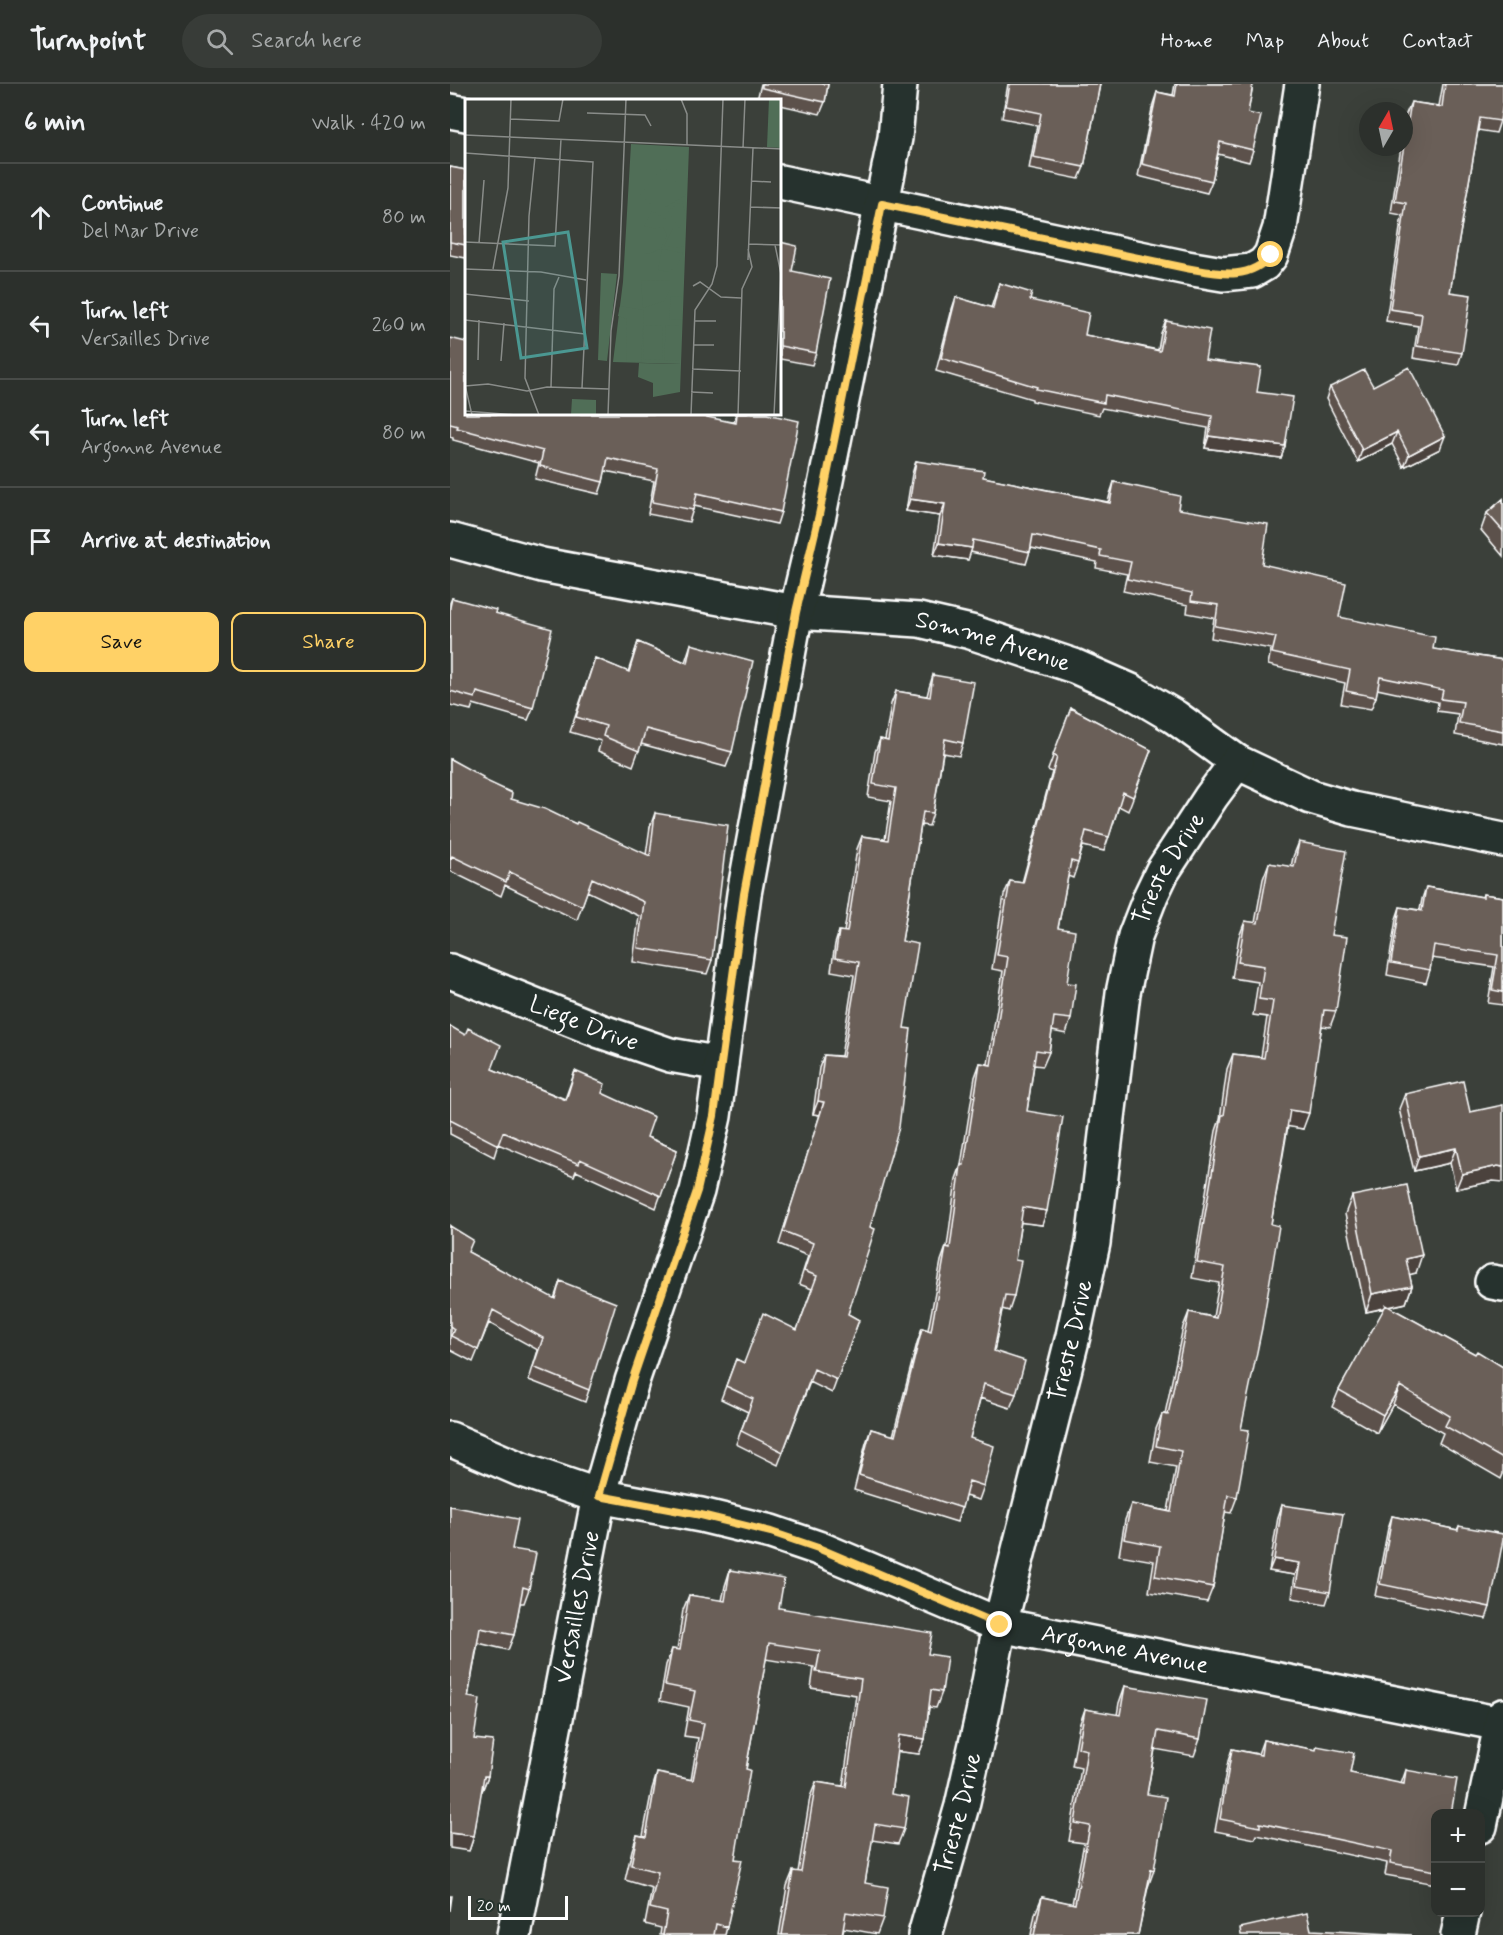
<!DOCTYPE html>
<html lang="en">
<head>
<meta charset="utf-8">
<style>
  :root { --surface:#2c302c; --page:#383c38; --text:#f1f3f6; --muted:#a6a9a9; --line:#484b48; --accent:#ffd166 }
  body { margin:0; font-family:Mynerve,sans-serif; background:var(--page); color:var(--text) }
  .controls { position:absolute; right:18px; bottom:18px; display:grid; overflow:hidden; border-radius:12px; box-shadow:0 6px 24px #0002 }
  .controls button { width:54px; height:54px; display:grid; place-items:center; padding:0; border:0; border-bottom:2px solid var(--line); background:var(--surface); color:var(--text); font:30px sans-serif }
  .compass { position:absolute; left:909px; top:18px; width:54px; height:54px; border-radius:50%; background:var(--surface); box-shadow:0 6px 24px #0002; rotate:9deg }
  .scale { position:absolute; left:18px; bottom:15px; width:100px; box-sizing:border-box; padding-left:6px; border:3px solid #fff; border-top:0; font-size:16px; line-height:21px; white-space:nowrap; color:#fff; -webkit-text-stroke:4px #26332d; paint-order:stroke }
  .stop { position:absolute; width:18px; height:18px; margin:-14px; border:4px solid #ffd166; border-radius:50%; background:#fff }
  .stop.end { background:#ffd166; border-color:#fff; box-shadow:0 2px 6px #0008 }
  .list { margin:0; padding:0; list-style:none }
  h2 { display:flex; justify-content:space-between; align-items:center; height:78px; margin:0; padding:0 24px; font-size:26px }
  h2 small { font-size:20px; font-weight:400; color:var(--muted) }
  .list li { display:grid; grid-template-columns:39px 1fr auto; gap:18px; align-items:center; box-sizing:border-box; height:108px; padding:0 24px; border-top:2px solid var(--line) }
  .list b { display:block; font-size:22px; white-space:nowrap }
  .list p { margin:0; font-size:20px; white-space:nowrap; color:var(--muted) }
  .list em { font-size:20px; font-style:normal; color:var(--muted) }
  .actions { display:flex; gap:12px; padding:18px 24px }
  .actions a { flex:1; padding:14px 0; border:2px solid var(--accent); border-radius:12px; text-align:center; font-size:21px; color:var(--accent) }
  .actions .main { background:var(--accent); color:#111 }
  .icon { flex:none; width:33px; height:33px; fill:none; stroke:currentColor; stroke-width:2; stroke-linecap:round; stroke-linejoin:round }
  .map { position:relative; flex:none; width:1053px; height:1851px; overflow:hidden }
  header { display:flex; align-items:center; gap:36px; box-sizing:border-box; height:84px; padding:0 30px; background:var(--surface); border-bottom:2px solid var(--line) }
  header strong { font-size:28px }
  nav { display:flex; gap:33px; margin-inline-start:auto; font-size:21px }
  .search { width:420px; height:54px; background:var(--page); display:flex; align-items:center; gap:15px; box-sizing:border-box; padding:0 21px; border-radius:33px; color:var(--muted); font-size:22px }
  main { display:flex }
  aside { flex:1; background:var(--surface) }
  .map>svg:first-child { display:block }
</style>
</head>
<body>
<header>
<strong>Turnpoint</strong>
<div class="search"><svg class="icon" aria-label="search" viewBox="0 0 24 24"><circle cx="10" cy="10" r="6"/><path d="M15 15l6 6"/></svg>Search here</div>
<nav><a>Home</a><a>Map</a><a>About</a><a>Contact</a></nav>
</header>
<main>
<aside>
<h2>6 min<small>Walk · 420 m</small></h2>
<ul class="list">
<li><svg class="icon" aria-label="ahead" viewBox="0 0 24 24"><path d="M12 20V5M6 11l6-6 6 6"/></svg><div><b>Continue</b><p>Del Mar Drive</p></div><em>80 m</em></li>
<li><svg class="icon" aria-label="left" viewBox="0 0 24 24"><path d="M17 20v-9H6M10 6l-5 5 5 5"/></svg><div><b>Turn left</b><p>Versailles Drive</p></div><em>260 m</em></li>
<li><svg class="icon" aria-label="left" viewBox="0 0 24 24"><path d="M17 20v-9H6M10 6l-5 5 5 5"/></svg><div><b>Turn left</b><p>Argonne Avenue</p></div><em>80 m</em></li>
<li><svg class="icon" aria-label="arrive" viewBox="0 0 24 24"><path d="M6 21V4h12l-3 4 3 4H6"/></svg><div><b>Arrive at destination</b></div></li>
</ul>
<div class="actions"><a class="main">Save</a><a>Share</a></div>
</aside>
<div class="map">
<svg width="1053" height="1851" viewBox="0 0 1053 1851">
  <rect width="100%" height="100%" fill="#3b403a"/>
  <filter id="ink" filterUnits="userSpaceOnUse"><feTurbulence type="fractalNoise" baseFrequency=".0167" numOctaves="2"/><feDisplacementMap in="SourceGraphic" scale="12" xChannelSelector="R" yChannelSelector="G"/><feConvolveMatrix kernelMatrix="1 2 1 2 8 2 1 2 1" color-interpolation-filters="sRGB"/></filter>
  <g filter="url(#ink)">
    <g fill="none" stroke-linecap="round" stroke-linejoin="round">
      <!-- minor casing -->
      <g stroke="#fff" stroke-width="38">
        <g id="minor">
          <path d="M0 27 16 30"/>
          <path d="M330 98 737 184 773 190 802 187 814 180 821 171 830 144 852 0"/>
          <path id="s1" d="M0 456 92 481 346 528 469 536 521 548 624 582 681 607 725 633 787 678 861 713 902 725 1053 756"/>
          <path id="s2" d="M0 887 150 947 220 971 271 980"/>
          <path d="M1042 1198 1053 1200"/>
          <path id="s3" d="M0 1355 72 1386 149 1412 251 1431 321 1448 368 1464 550 1541 1051 1640"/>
          <path d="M1030 1742 1053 1632"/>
          <path id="s4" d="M64 1851 149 1412 182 1297 247 1107 264 1032 294 810 346 528 369 431 445 54 450 0"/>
          <path id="s5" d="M475 1851 512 1722 533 1629 550 1541 623 1252 643 1159 673 909 685 852 701 811 712 788 761 713 787 678"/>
          <path d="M1008 1851 1013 1828"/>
        </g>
      </g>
      <!-- minor -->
      <use href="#minor" stroke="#26332d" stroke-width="33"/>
    </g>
    <!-- wall -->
    <path fill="#5c514c" stroke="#fff" stroke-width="1.5" d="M311 0H378L375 18 370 30 330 21V16H307Z
      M558 0H650L634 83 629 95 579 85 587 41 552 34Z
      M725 0H803L798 29 803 66 799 78 768 70 762 97 757 109 688 92 703 20 707 8 723 11Z
      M993 0H1053L1050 37 1046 49 1028 46 1000 208 1012 269 1008 281 963 274 968 242 936 237 952 131 941 129 951 63H954V44L956 30 961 18 989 22Z
      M0 83 16 86V174L0 171Z
      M330 158 342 187 366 269 362 281 330 275Z
      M549 199 580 216 635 251 708 266 711 249 716 237 755 276 807 308 835 362 831 374 755 364 758 344 652 324 649 331 582 317V315L486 287 502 225 506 213 541 224Z
      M0 254 16 330 284 338 286 330H317L331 428 327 440 244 422 239 438 198 430 204 397 155 387 153 398 149 410 85 395 89 379 3 356V354L0 353Z
      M880 303 990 365 954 383 942 360 908 378 876 315Z
      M466 377 533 393 658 418 660 410 664 398 728 425 812 480 889 533 983 565 1053 576V660L1005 651 1008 630 987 627 988 618 927 605 926 613 921 625 891 620 895 599 818 581 821 565 761 554 764 534 737 529 738 521 673 507 677 490 646 484 647 478 581 464 576 480 520 468 518 476 484 471 490 432 456 427 462 390Z
      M1053 415V472L1031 446 1037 429Z
      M2 514 45 529 83 624 78 636 23 620 21 626 0 621V519Z
      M188 558 235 578 241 560 282 668 276 683 191 660 183 682 148 667 151 657 120 648 145 574 178 588Z
      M483 591 513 659 509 672 493 669 483 729 479 742 471 741 452 857 420 1143 398 1230 409 1236 382 1309 360 1298 328 1381 286 1360 298 1328 271 1315 286 1275 294 1279 347 1246 362 1205 349 1200 358 1172 329 1160 370 1031 363 1030 369 984 374 971 391 972 404 891 381 887 385 860 389 847 394 848 407 765 412 752 435 755 441 717 418 713 425 668 430 655 435 656 441 620 446 607 477 612 479 604Z
      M621 624 701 666 678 727 669 722 654 767 633 762 628 779 623 794 618 792 608 844 617 899 621 935 616 950 602 947 599 968 593 982 584 981 577 1027 592 1141 571 1138 565 1176 564 1212 559 1227 552 1225 544 1267 566 1310 560 1324 530 1314 520 1354 534 1402 529 1416 515 1412 507 1438 404 1406 416 1359 421 1345 443 1352 467 1259 472 1244 478 1246 491 1177 496 1163H497L506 1095 511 1081 525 993 530 979 538 980 553 887 542 885 554 811 560 797 572 799 602 688 598 686Z
      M0 675 32 695 61 715 126 740 196 771 200 743 205 729 262 876 257 890 183 878 189 832 137 807 127 836 55 801 51 812 0 787Z
      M849 758 881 851 886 927 880 943 872 942 853 1045 838 1042 821 1140 791 1345 787 1413 781 1429 775 1428 763 1503 757 1518 699 1508 704 1477 669 1471 675 1436 681 1420 718 1427 726 1383 700 1378 706 1345 712 1330H715L733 1243 739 1228 763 1233 769 1199 742 1194 766 1047 770 1035 777 985 783 970 811 973 817 933 803 931 808 898 782 894 789 853 795 837 805 839 813 795 819 779 841 783 843 773Z
      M976 803 1032 813 1033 810 1053 813V921L1038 919 1044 883 982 874 980 886 976 899 937 891 946 835 950 823 970 826 972 815Z
      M0 942 42 985 115 1015 125 987 152 1009 197 1053 227 1066 206 1124 126 1087 124 1092 48 1060 44 1073 0 1050Z
      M955 1010 1020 1028 1043 1097 1006 1105 1000 1079 964 1087 949 1025Z
      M902 1112 966 1189 959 1190 962 1202 956 1219 939 1223 1025 1270 1053 1283V1390L1051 1395 989 1359 993 1349 943 1320 927 1349 882 1323 889 1306 935 1224 916 1228 895 1130Z
      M0 1142 18 1168 104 1215 110 1197 139 1306 135 1318 79 1296 88 1266 39 1239 23 1278 0 1266Z
      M832 1421 880 1508 876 1520 842 1514 845 1491 819 1487 828 1433Z
      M0 1422 62 1465 79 1505 74 1519H70L64 1551 58 1566 28 1559 18 1613 24 1655 38 1692 32 1707H31L24 1752 19 1767Z
      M942 1432 1007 1446 1009 1442 1040 1523 1036 1535 925 1512 938 1444Z
      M280 1486 329 1524 478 1570 492 1608 486 1624 479 1623 475 1655 469 1670 447 1667 441 1710 454 1745 448 1760 422 1756 415 1799 433 1834 427 1850 394 1844 392 1851H329L337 1802 343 1787 348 1788 360 1713 366 1698 393 1702 406 1611 361 1604 364 1583 316 1575 296 1685 285 1775 277 1843 275 1851H210L211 1844 195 1840 202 1804 175 1796 182 1766 187 1751 193 1752 202 1705 207 1689 241 1696 248 1654 234 1652 239 1623 210 1617 216 1581 222 1565 227 1566 233 1526 239 1511 272 1517 275 1502Z
      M675 1602 750 1655 744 1672 705 1665 697 1710 704 1786 698 1803 688 1851H581L585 1830 592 1813 622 1820 634 1759 619 1757 631 1684 622 1682 629 1642 635 1625 667 1631 669 1619Z
      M813 1656 866 1666 867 1662 900 1689 951 1700 956 1686 986 1730V1800L935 1791 937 1779 807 1751 805 1755 765 1747 778 1677 782 1665 808 1670Z"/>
    <!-- shaded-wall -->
    <path fill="#4b423e" stroke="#fff" stroke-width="1.5" d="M947 348 942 360 908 378 912 366Z
      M759 352 835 362 831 374 755 364Z
      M995 352 990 365 954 383 959 371Z
      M460 415 495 420 490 432 456 427Z
      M489 459 522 464 518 476 484 471Z
      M368 1017 374 1018 370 1031 363 1030Z
      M840 1026 859 1029 853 1045 835 1042Z
      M1006 1064 1000 1079 964 1087 969 1072Z
      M1048 1082 1053 1083V1098L1043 1097 1006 1105 1012 1090Z
      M573 1123 597 1127 592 1141 567 1138Z
      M972 1171 966 1189 950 1193 956 1175Z
      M962 1202 956 1219 916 1228 922 1210Z
      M950 1302 943 1320 927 1349 933 1331Z
      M824 1475 850 1479 845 1491 819 1487Z
      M449 1651 475 1655 469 1670 443 1667Z
      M34 1692H38L32 1707 28 1706Z
      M0 1749 24 1752 19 1767 0 1764Z"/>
    <!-- building -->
    <path fill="#6b5e58" stroke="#fff" stroke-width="1.5" d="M312 0H378L375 18 312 4Z
      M560 0H650L634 83 583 73 591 29 556 22Z
      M727 0H803L798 29 811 32 803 66 770 58 762 97 692 80 707 8 725 12Z
      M995 0H1053V20L1050 37 1030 34 1000 208 1021 211 1012 269 967 262 972 230 940 225 956 119 945 117 961 18 992 23Z
      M0 83 16 86V161L0 158Z
      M330 158 347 162 342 187 380 195 366 269 330 262Z
      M549 199 582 209 580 216 639 229 635 251 710 267 716 237 760 246 755 276 811 283 807 308 843 313 835 362 759 352 762 332 655 311 654 319 586 305 587 303 491 274 506 213 543 224Z
      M0 254 16 258V330H243L286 339 287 330H317L349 337 331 428 247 409 243 426 202 418 208 385 158 374 153 398 90 382 93 367 7 344 8 342 0 340Z
      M959 283 995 352 959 371 947 348 912 366 880 303 914 286 923 302Z
      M466 377 534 387 533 393 660 419 664 398 730 412 728 425 818 440 812 480 896 499 889 533 985 553 983 565 1053 576V647L1009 639 1013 618 991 615 993 606 930 593 926 613 896 607 900 586 822 569 826 553 765 542 768 521 741 517 742 509 677 495 681 478 650 472 651 466 583 451 580 468 523 456 522 464 489 459 495 420 460 415Z
      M1053 415V447L1037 429Z
      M2 514 46 526 45 529 102 545 83 624 27 608 25 614 0 607V523Z
      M188 558 237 579 241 560 303 577 282 668 196 645 189 667 153 652 156 642 126 633 145 574 179 588Z
      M483 591 524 598 513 659 495 655 483 729 473 728 452 857 468 860 454 944 461 945 449 1043 420 1143 425 1145 398 1230 409 1236 387 1296 364 1285 333 1368 291 1347 303 1315 276 1302 286 1275 294 1279 313 1229 347 1246 367 1192 354 1187 363 1159 333 1147 374 1018 368 1017 374 971 393 973 409 878 385 874 389 847 397 848 412 752 438 756 446 704 423 700 430 655 438 657 446 607 480 613Z
      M621 624 701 666 683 713 673 708 659 753 636 747 628 779 621 777 608 844 625 847 617 899 626 900 621 935 604 933 599 968 586 966 577 1027 613 1033 597 1127 573 1123 565 1176 571 1177 564 1212 555 1211 544 1267 575 1277 566 1310 534 1300 520 1354 544 1362 534 1402 519 1397 512 1424 409 1391 421 1345 445 1352 472 1244 481 1247 496 1163 500 1164 511 1081H514L530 979 541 981 558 873 547 871 560 797 573 799 607 673 603 671Z
      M0 675 33 693 32 695 62 709 61 715 95 725 126 740 127 738 200 772 205 729 278 741 262 876 188 864 194 818 142 794 132 822 60 788 56 798 2 772 1 775H0Z
      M849 758 896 767 881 851 897 853 886 927 874 926 859 1029 840 1026 821 1140 829 1142 812 1244 791 1345 799 1346 787 1413 778 1411 763 1503 705 1492 710 1462 674 1455 681 1420 721 1428 731 1367 706 1362 712 1330 718 1331 739 1228 766 1234 775 1183 747 1178 772 1031H774L783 970 814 974 823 917 809 915 814 882 788 878 795 837 808 839 819 779 844 783Z
      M976 803 1033 813V810L1053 813V908L1042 906 1048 871 984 861 980 886 941 879 950 823 972 827Z
      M0 942 15 951 18 944 51 961 42 985 116 1016 125 987 155 1000 152 1009 204 1033 197 1053 227 1066 211 1112 130 1075 129 1080 53 1048 48 1061 0 1036Z
      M1013 997 1020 1028 1053 1021V1083L1048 1082 1012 1090 1006 1064 969 1072 955 1010Z
      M957 1101 972 1171 956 1175 962 1202 922 1210 902 1112Z
      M0 1142 23 1156 18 1168 105 1215 110 1197 166 1219 139 1306 83 1283 93 1254 43 1226 28 1266 1 1252 4 1245 0 1242Z
      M936 1221 1025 1270 1027 1267 1053 1283V1375L995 1342 1000 1332 950 1302 933 1331 889 1306Z
      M832 1421 893 1430 880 1508 846 1502 850 1479 824 1475Z
      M0 1422 68 1435 62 1465 86 1469 79 1505 73 1503 64 1551 30 1544 18 1613 30 1615 24 1655 43 1657 38 1692H34L24 1752 0 1749Z
      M942 1432 1008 1446 1009 1442 1053 1450V1456L1040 1523 930 1500Z
      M280 1486 334 1495 329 1524 482 1549 478 1570 497 1573 492 1608 481 1606 475 1655 449 1651 441 1710 459 1713 454 1745 425 1740 415 1799 438 1803 433 1834 396 1828 392 1851H332L343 1787 351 1788 366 1698 396 1703 411 1595 366 1588 370 1567 319 1559 296 1685 300 1686 285 1775 292 1776 277 1843 266 1840 264 1851H213L217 1828 200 1824 208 1788 181 1781 187 1751 196 1753 207 1689 243 1696 254 1639 239 1636 245 1607 215 1601 222 1565 230 1566 239 1511 275 1517Z
      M675 1602 757 1616 750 1655 708 1647 697 1710 716 1713 704 1786 701 1785 688 1851H584L592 1813 625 1820 640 1742 625 1739 637 1666 628 1664 635 1625 670 1631Z
      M813 1656 866 1666 867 1662 904 1669 900 1689 954 1700 956 1686 1007 1695 1001 1730H986V1787L940 1779 942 1767 810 1739V1743L770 1735 782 1665 811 1671Z
      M0 1812H2L0 1827Z
      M857 1829 861 1846 962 1851H791L790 1844Z"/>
  </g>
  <g fill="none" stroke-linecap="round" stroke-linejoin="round" filter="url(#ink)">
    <!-- route -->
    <path stroke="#ffd166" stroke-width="8" d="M550 1541 368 1464 321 1448 251 1431 149 1412 182 1297 247 1107 264 1032 294 810 346 528 369 431 432 120 736 184C767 189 799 198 821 171"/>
  </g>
  <g text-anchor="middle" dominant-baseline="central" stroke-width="6" stroke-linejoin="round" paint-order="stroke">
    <!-- street labels -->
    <g font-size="24" fill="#fff" stroke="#26332d">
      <text stroke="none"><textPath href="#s1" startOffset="554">Somme Avenue</textPath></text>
      <text stroke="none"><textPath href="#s5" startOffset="1098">Trieste Drive</textPath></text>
      <text stroke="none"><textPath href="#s2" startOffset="144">Liege Drive</textPath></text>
      <text stroke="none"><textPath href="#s5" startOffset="612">Trieste Drive</textPath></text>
      <text stroke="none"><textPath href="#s4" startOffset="334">Versailles Drive</textPath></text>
      <text stroke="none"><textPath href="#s3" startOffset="710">Argonne Avenue</textPath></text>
      <text stroke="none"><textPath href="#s5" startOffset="126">Trieste Drive</textPath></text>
    </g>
  </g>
  <!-- overview -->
  <g transform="translate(15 15)">
    <rect width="316" height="316" fill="#3b403a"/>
    <path d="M107 300 131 301V316H106Z" fill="#506e57"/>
    <path d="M304 0H316V49L302 48Z" fill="#506e57"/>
    <path d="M166 45 224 48 216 265 148 263 158 183ZM136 174 152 175 142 262 133 261Z" fill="#506e57"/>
    <path d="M196 70H201L221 96 199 109H191L175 96ZM217 102 221 117 214 129 203 112ZM187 112 202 121 193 129 198 128 202 136 196 149 185 155 179 154V130H191L179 127ZM208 129 220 137V146L215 149 199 147ZM197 150 218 154 212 167 204 173 193 171ZM205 181V191L199 202 178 209 176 182ZM206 197 217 198 216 221 204 220ZM155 207 179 211 176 263 161 262 162 220 153 217ZM179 226 198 227 197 261 178 260ZM201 226 214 227V262L199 261ZM174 264 216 265 215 293 188 298V284L173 278Z" fill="#506e57"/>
    <path fill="none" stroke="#898c89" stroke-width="1.5" d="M216 0 222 15V46M122 14 180 16 186 27M45 20 94 22 98 0M0 36 317 50M278 49 280 0M0 54 128 63 117 289M70 58 64 117 60 279 74 316M286 82 306 83M285 108 317 109M0 143 90 147 96 40M14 144 19 81M284 145 317 146M283 161 288 49M0 170 76 173 121 181M28 170 43 89 46 0M228 187 235 183 256 198 276 199M0 195 64 202M0 221 120 235M229 222H251M228 246H249M13 261 14 221M36 262 39 224M227 270 276 272M0 286 7 316M0 287 23 285 62 292 82 288 144 290M86 288 89 190 94 178M226 293 248 294M0 312 51 316M143 316 146 232 154 177 161 0M226 316 230 211 247 185 252 167 258 0M273 316 277 190 287 168 283 150M309 316 316 175 310 146"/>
    <path fill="#4b9892" fill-opacity="0.15" stroke="#4b9892" stroke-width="3" d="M103 133 122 249 56 259 38 143Z"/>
    <rect width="316" height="316" fill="none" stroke="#fff" stroke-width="3"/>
  </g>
</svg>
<div class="controls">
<button>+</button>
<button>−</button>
</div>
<svg class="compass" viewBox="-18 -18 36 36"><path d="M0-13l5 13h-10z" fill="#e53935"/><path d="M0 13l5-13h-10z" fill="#a6a9a9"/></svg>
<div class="scale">20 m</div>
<div class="stop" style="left:821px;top:171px"></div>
<div class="stop end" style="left:550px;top:1541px"></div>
</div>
</main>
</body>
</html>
